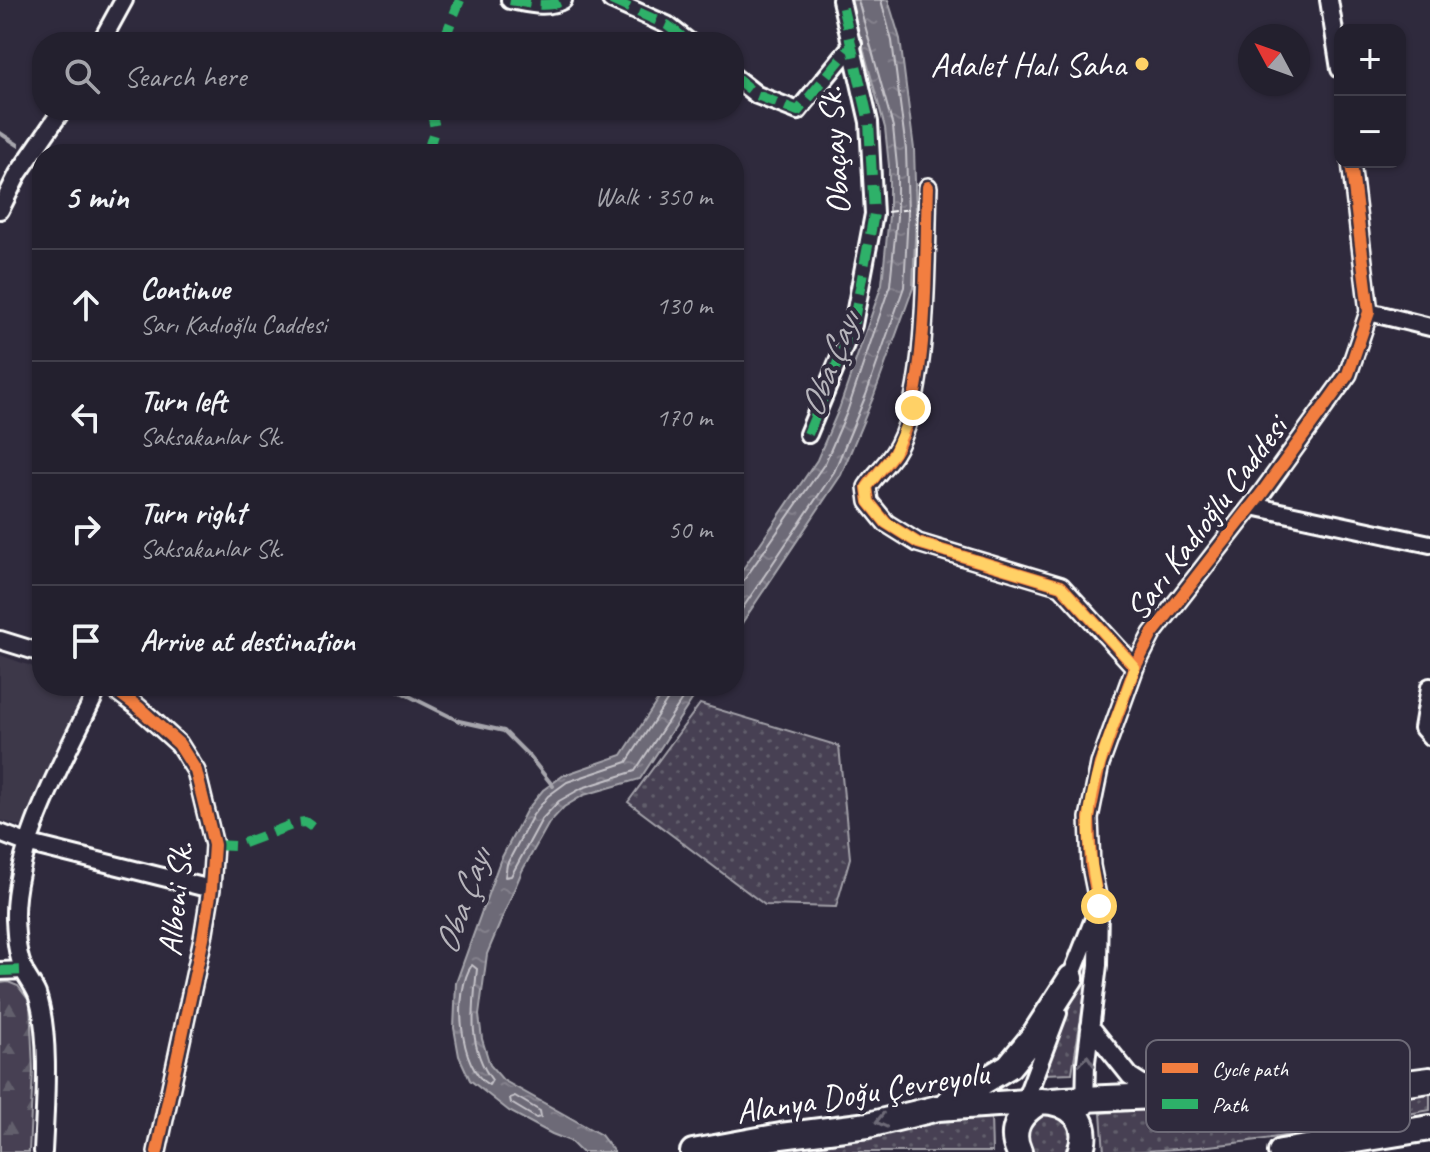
<!DOCTYPE html>
<html lang="en">
<head>
<meta charset="utf-8">
<style>
  :root { --surface:#23202e; --page:#2f2d3a; --text:#f1f3f6; --muted:#a3a3aa; --line:#403e4a }
  body { margin:0; font-family:Caveat,sans-serif; background:var(--page); color:var(--text) }
  .controls { position:absolute; right:24px; top:24px; display:grid; overflow:hidden; border-radius:16px; box-shadow:0 2px 6px #0004 }
  .controls button { width:72px; height:72px; display:grid; place-items:center; padding:0; border:0; border-bottom:2px solid var(--line); background:var(--surface); color:var(--text); font:40px sans-serif }
  .compass { position:absolute; left:1238px; top:24px; width:72px; height:72px; border-radius:50%; background:var(--surface); box-shadow:0 2px 6px #0004; rotate:311deg }
  .stop { position:absolute; width:24px; height:24px; margin:-18px; border:6px solid #ffd166; border-radius:50%; background:#fff }
  .stop.end { background:#ffd166; border-color:#fff; box-shadow:0 2px 8px #0008 }
  .list { margin:0; padding:0; list-style:none }
  h2 { display:flex; justify-content:space-between; align-items:center; height:104px; margin:0; padding:0 32px; font-size:34px }
  h2 small { font-size:26px; font-weight:400; color:var(--muted) }
  .list li { display:grid; grid-template-columns:52px 1fr auto; gap:24px; align-items:center; box-sizing:border-box; height:112px; padding:0 32px; border-top:2px solid var(--line) }
  .list b { display:block; font-size:30px; white-space:nowrap }
  .list p { margin:0; font-size:26px; white-space:nowrap; color:var(--muted) }
  .list em { font-size:26px; font-style:normal; color:var(--muted) }
  .icon { flex:none; width:44px; height:44px; fill:none; stroke:currentColor; stroke-width:2; stroke-linecap:round; stroke-linejoin:round }
  .map { position:relative; flex:none; width:1430px; height:1152px; overflow:hidden }
  .search { position:absolute; background:var(--surface); box-shadow:0 2px 6px #0004; left:32px; top:32px; width:712px; height:88px; display:flex; align-items:center; gap:20px; box-sizing:border-box; padding:0 28px; border-radius:32px; color:var(--muted); font-size:30px }
  .panel { position:absolute; background:var(--surface); box-shadow:0 2px 6px #0004; left:32px; top:144px; width:712px; height:552px; border-radius:32px }
  .map>svg:first-child { display:block }
</style>
</head>
<body>
<div class="map">
<svg width="1430" height="1152" viewBox="0 0 1430 1152">
  <defs>
    <pattern id="grass-dots" width="8" height="8" patternUnits="userSpaceOnUse" patternTransform="scale(2)"><rect width="8" height="8" fill="#464152"/><path d="M2 2h.1M6 6h.1" fill="none" stroke="#625e6c" stroke-width="1.8" stroke-linecap="round"/></pattern>
    <pattern id="forest-firs" width="22" height="20" patternUnits="userSpaceOnUse" patternTransform="scale(2)"><rect width="22" height="20" fill="#464152"/><path d="M5 1l3.5 6h-7zM16 11l3.5 6h-7z" fill="#625e6c"/></pattern>
    <pattern id="water-ripples" width="26" height="14" patternUnits="userSpaceOnUse" patternTransform="scale(2)"><rect width="26" height="14" fill="#6d6a77"/><path d="M2 4q2-2 4 0t4 0M15 11q2-2 4 0t4 0" fill="none" stroke="#83808b"/></pattern>
  </defs>
  <rect width="100%" height="100%" fill="#2f2a3d"/>
  <filter id="ink" filterUnits="userSpaceOnUse"><feTurbulence type="fractalNoise" baseFrequency=".0125" numOctaves="2"/><feDisplacementMap in="SourceGraphic" scale="16" xChannelSelector="R" yChannelSelector="G"/><feConvolveMatrix kernelMatrix="1 2 1 2 8 2 1 2 1" color-interpolation-filters="sRGB"/></filter>
  <g filter="url(#ink)">
    <!-- built -->
    <path fill="#3c3749" d="M0 655 42 670V686H74L81 695 25 828 0 820Z"/>
    <!-- grass -->
    <path fill="url(#grass-dots)" stroke="#a2a0a8" stroke-width="2" d="M700 704 839 746 850 858 836 907 765 905 628 802Z
      M1093 944 1072 1073 1044 1074Z
      M1430 1090V1110C1323 1130 1213 1152 1104 1152L1101 1113Z
      M1055 1111 1073 1126 1070 1148 1067 1152H1033C1015 1130 1033 1113 1055 1111Z
      M991 1116 992 1152H773L921 1123Z"/>
    <!-- forest -->
    <path fill="url(#forest-firs)" stroke="#a2a0a8" stroke-width="2" d="M8 982 18 986 30 1002 33 1070 29 1152H0V983Z"/>
    <!-- water -->
    <path fill="url(#water-ripples)" stroke="#a7a6ad" stroke-width="2" d="M850 0H888L900 39 914 149 916 214 913 288 873 398 841 475 734 635V582L817 460 839 409 882 284 889 216V166L885 128Z
      M667 686H701L640 779 584 795 564 807 549 823 522 871 487 954 479 1015 482 1039 490 1065 503 1080 601 1135 614 1152H581L570 1141 552 1134 509 1111 470 1080 459 1056 454 1028 456 983 500 861 526 811 543 790 564 775 622 755Z"/>
    <g fill="none" stroke-linecap="round" stroke-linejoin="round">
      <!-- shore -->
      <path stroke="#c5c3c9" stroke-width="2" d="M734 584 744 580 825 463 847 412 890 285 897 217V166L893 127 858 0
        M734 621 834 472 866 395 904 287 908 214 906 150 892 41 881 0
        M673 686 672 693 627 762 567 782 548 796 533 815 507 864 505 877 511 876 542 819 559 801 582 788 635 771 691 686
        M472 965 477 969C473 1008 467 1047 492 1080L489 1085C459 1069 453 991 472 965Z
        M515 1096 540 1111 541 1117 536 1118 511 1103 510 1098Z"/>
      <!-- stream -->
      <path stroke="#a7a6ad" stroke-width="4" d="M0 133 18 145
        M389 686 459 721 504 731 530 757 553 786"/>
      <!-- minor casing -->
      <g stroke="#fff" stroke-width="22">
        <path id="minor" d="M510 0C527 3 547 9 563 0
          M611 0 667 25 689 42
          M1329 0 1340 69
          M101 42 124 0
          M734 77 757 95 798 111 853 44
          M928 187C925 256 930 398 894 453 886 465 875 475 867 487L869 502 886 523 918 543 1061 586 1135 667
          M0 210 18 174 62 110
          M1369 312 1430 327
          M808 434 853 325 874 214 869 122 841 0
          M1252 506 1430 544
          M0 640 42 653
          M110 686 138 707 179 744 196 771 214 845 211 889 203 938 157 1152
          M1430 687 1423 728 1430 736
          M0 833 26 843 211 889
          M1099 906 1091 866 1089 818 1100 764 1135 667 1152 634 1262 493 1348 374 1369 312 1351 162
          M0 971 24 970
          M1067 987 1099 906 1098 965 1086 1062 1085 1107
          M1090 1026 1130 1076 1160 1095
          M1021 1111 1058 1013
          M43 1152C45 1108 51 1035 37 994 34 987 29 980 25 973 17 956 16 938 15 919 13 845 68 753 99 686"/>
      </g>
      <!-- highway casing -->
      <g stroke="#fff" stroke-width="30">
        <path id="highway" d="M1052 1101C1178 1092 1304 1098 1430 1080
          M949 1102 1009 1066 1033 1037 1071 978
          M693 1152 781 1136 868 1125 938 1108 1041 1101
          M1019 1152C1008 1129 1021 1112 1041 1101 1071 1102 1092 1121 1080 1152
          M1281 1152 1430 1128"/>
      </g>
      <!-- path -->
      <path stroke="#fff" stroke-width="2" stroke-dasharray="8 6" stroke-linecap="butt" d="M887 212 912 209"/>
      <!-- minor -->
      <use href="#minor" stroke="#2f2a3d" stroke-width="16"/>
      <!-- highway -->
      <use href="#highway" stroke="#2f2a3d" stroke-width="24"/>
      <!-- quiet -->
      <path stroke="#2db169" stroke-width="10" stroke-dasharray="20 10" stroke-linecap="butt" d="M510 0C527 3 547 9 563 0
        M611 0 667 25 689 42
        M443 42 460 0
        M734 77 757 95 798 111 853 44
        M427 154 435 128 431 110
        M808 434 853 325 874 214 869 122 841 0
        M214 845 236 846 297 823 305 822 312 827
        M0 971 24 970"/>
      <!-- cycleway casing -->
      <g stroke="#2f2a3d" stroke-width="17">
        <path id="cycleway" d="M928 187C925 256 930 398 894 453 886 465 875 475 867 487L869 502 886 523 918 543 1061 586 1135 667
          M110 686 138 707 179 744 196 771 214 845 211 889 203 938 157 1152
          M1099 906 1091 866 1089 818 1100 764 1135 667 1152 634 1262 493 1348 374 1369 312 1351 162"/>
      </g>
      <!-- cycleway -->
      <use href="#cycleway" stroke="#f27e40" stroke-width="12"/>
    </g>
    <!-- one-way arrows -->
    <defs><path id="oneway-chevron" d="M-2-3.5L2.5 0L-2 3.5" fill="none" stroke-width="1.6" stroke-linecap="round" stroke-linejoin="round" transform="scale(2)"/></defs>
    <g stroke="#6d6a77">
      <use href="#oneway-chevron" transform="translate(1087 1061) rotate(-86)"/>
      <use href="#oneway-chevron" transform="translate(881 1121) rotate(167)"/>
    </g>
  </g>
  <g fill="none" stroke-linecap="round" stroke-linejoin="round" filter="url(#ink)">
    <!-- route -->
    <path stroke="#ffd166" stroke-width="10" d="M913 408 894 453 867 487 869 502 886 523 918 543 1061 586 1135 667C1119 714 1092 770 1089 820 1088 849 1094 878 1099 906"/>
  </g>
  <!-- markers -->
  <circle fill="#ffd166" stroke="#2f2a3d" stroke-width="3" cx="1142" cy="64" r="8"/>
  <g text-anchor="middle" dominant-baseline="central" stroke-width="8" stroke-linejoin="round" paint-order="stroke">
    <!-- poi labels -->
    <g font-size="34" fill="#fff" stroke="#2f2a3d" text-anchor="end">
      <text x="1126" y="64">Adalet Halı Saha</text>
    </g>
    <!-- street labels -->
    <g font-size="34" fill="#fff" stroke="#2f2a3d">
      <text transform="translate(834 151) rotate(-94)">Obaçay Sk.</text>
      <text transform="translate(1206 518) rotate(-53)">Sarı Kadıoğlu Caddesi</text>
      <text transform="translate(175 899) rotate(-84)">Albeni Sk.</text>
      <text transform="translate(862 1092) rotate(-9)">Alanya Doğu Çevreyolu</text>
    </g>
    <!-- water labels -->
    <g font-size="36" font-style="italic" fill="#b6b4bb" stroke="#2f2a3d">
      <text transform="translate(829 364) rotate(-69)">Oba Çayı</text>
      <text transform="translate(462 901) rotate(-71)">Oba Çayı</text>
    </g>
  </g>
  <!-- legend -->
  <rect x="1146" y="1040" width="264" height="92" rx="12" fill="#2f2a3d" stroke="#6d6a77" stroke-width="2"/>
  <rect x="1162" y="1063" width="36" height="10" fill="#f27e40"/>
  <rect x="1162" y="1099" width="36" height="10" fill="#2db169"/>
  <g font-size="22" fill="#fff">
    <text x="1212" y="1076">Cycle path</text>
    <text x="1212" y="1112">Path</text>
  </g>
</svg>
<div class="controls">
<button>+</button>
<button>−</button>
</div>
<svg class="compass" viewBox="-18 -18 36 36"><path d="M0-13l5 13h-10z" fill="#e53935"/><path d="M0 13l5-13h-10z" fill="#a3a3aa"/></svg>
<div class="stop" style="left:1099px;top:906px"></div>
<div class="stop end" style="left:913px;top:408px"></div>
<div class="search"><svg class="icon" aria-label="search" viewBox="0 0 24 24"><circle cx="10" cy="10" r="6"/><path d="M15 15l6 6"/></svg>Search here</div>
<section class="panel">
<h2>5 min<small>Walk · 350 m</small></h2>
<ul class="list">
<li><svg class="icon" aria-label="ahead" viewBox="0 0 24 24"><path d="M12 20V5M6 11l6-6 6 6"/></svg><div><b>Continue</b><p>Sarı Kadıoğlu Caddesi</p></div><em>130 m</em></li>
<li><svg class="icon" aria-label="left" viewBox="0 0 24 24"><path d="M17 20v-9H6M10 6l-5 5 5 5"/></svg><div><b>Turn left</b><p>Saksakanlar Sk.</p></div><em>170 m</em></li>
<li><svg class="icon" aria-label="right" viewBox="0 0 24 24"><path d="M7 20v-9h11M14 6l5 5-5 5"/></svg><div><b>Turn right</b><p>Saksakanlar Sk.</p></div><em>50 m</em></li>
<li><svg class="icon" aria-label="arrive" viewBox="0 0 24 24"><path d="M6 21V4h12l-3 4 3 4H6"/></svg><div><b>Arrive at destination</b></div></li>
</ul>
</section>
</div>
</body>
</html>
